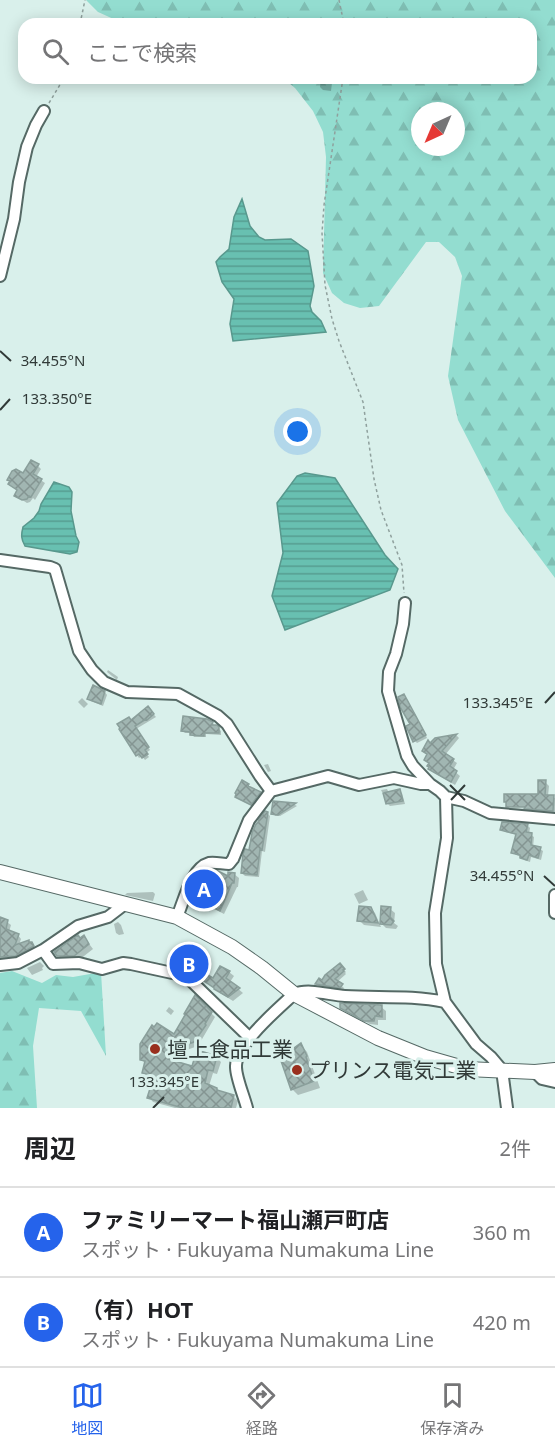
<!DOCTYPE html>
<html lang="ja">
<head>
<meta charset="utf-8">
<style>
  :root { --surface:#fff; --page:#f6f6f6; --text:#202124; --muted:#757577; --line:#e0e0e0; --accent:#2563eb }
  body { margin:0; font-family:"Noto Sans","Noto Sans JP",sans-serif; background:var(--page); color:var(--text) }
  .compass { position:absolute; left:411px; top:102px; width:54px; height:54px; border-radius:50%; background:var(--surface); box-shadow:0 3px 15px #0003; rotate:224deg }
  .you { position:absolute; left:298px; top:432px; width:21px; height:21px; margin:-15px; border:4px solid #fff; border-radius:50%; background:#1a73e8; box-shadow:0 0 0 9px #1a73e833 }
  .badge { display:grid; place-items:center; width:39px; height:39px; border-radius:50%; background:var(--accent); color:#fff; font-size:20px; font-weight:700 }
  .pin { position:absolute; translate:-50% -50%; border:3px solid #fff; box-shadow:0 2px 6px #0006 }
  .list { margin:0; padding:0; list-style:none }
  h2 { display:flex; justify-content:space-between; align-items:center; height:78px; margin:0; padding:0 24px; font-size:26px }
  h2 small { font-size:20px; font-weight:400; color:var(--muted) }
  .list li { display:grid; grid-template-columns:39px 1fr auto; gap:18px; align-items:center; box-sizing:border-box; height:90px; padding:0 24px; border-top:2px solid var(--line) }
  .list b { display:block; font-size:22px; white-space:nowrap }
  .list p { margin:0; font-size:20px; white-space:nowrap; color:var(--muted) }
  .list em { font-size:20px; font-style:normal; color:var(--muted) }
  .icon { flex:none; width:33px; height:33px; fill:none; stroke:currentColor; stroke-width:2; stroke-linecap:round; stroke-linejoin:round }
  .map { position:relative; flex:none; width:555px; height:1108px; overflow:hidden }
  .search { position:absolute; background:var(--surface); box-shadow:0 3px 15px #0003; left:18px; right:18px; top:18px; height:66px; display:flex; align-items:center; gap:15px; box-sizing:border-box; padding:0 21px; border-radius:18px; color:var(--muted); font-size:22px }
  .sheet { height:258px; background:var(--surface) }
  nav { display:flex; justify-content:space-around; align-items:center; box-sizing:border-box; height:84px; border-top:2px solid var(--line); background:var(--surface); font-size:16px; color:var(--muted) }
  nav a { display:grid; justify-items:center; gap:3px }
  nav .on { color:var(--accent) }
  .map>svg:first-child { display:block }
</style>
</head>
<body>
<div class="map">
<svg width="555" height="1108" viewBox="0 0 555 1108">
  <defs>
    <pattern id="forest-firs" width="22" height="20" patternUnits="userSpaceOnUse" patternTransform="scale(1.5)"><rect width="22" height="20" fill="#93ddd0"/><path d="M5 1l3.5 6h-7zM16 11l3.5 6h-7z" fill="#7fbeb3"/></pattern>
    <pattern id="water-rules" width="6" height="5" patternUnits="userSpaceOnUse" patternTransform="scale(1.5)"><rect width="6" height="5" fill="#68c0b1"/><path d="M0 2.5h6" fill="none" stroke="#569d91"/></pattern>
    <pattern id="building-cross-hatch" width="8" height="8" patternUnits="userSpaceOnUse" patternTransform="scale(1.5)"><rect width="8" height="8" fill="#a1b6b2"/><path d="M0 0l8 8M0 8l8-8" fill="none" stroke="#849592"/></pattern>
  </defs>
  <rect width="100%" height="100%" fill="#d9f0eb"/>
  <!-- forest -->
  <path fill="url(#forest-firs)" fill-rule="evenodd" d="M86 0H555V578L505 511 458 420 448 376 462 276 455 257 439 242H426L379 306 360 308 344 303 332 293 323 273 326 157 323 132 313 111 295 88 283 78H531V24H131L118 21 98 12ZM420 111H456V147H420Z
    M12 971 42 983 56 975 73 977 101 972 106 1056 81 1011 39 1008 33 1046 37 1108H0V973Z"/>
  <!-- water -->
  <path fill="url(#water-rules)" stroke="#58988d" stroke-width="1.5" d="M242 199 250 226 259 237 265 240 291 239 308 251 314 286 310 306 312 312 321 321 326 332 233 341 230 324 234 299 222 282 216 262 220 257 229 249 234 217Z
    M305 473 335 478 385 555 398 569 390 590 285 630 272 596 283 553 277 503 297 476Z
    M54 482 69 487 72 492 71 511 76 536 79 542 77 552 70 554 25 546C21 539 21 535 23 527L34 518 39 511 41 504Z"/>
  <!-- shadow -->
  <path fill="#0003" d="M321 79 330 80 332 83 331 91 323 90 320 87Z
    M38 466 41 469 36 477 45 483 35 500 33 498 30 502 27 503 16 496 19 491 10 484 11 482 9 480 24 475Z
    M108 670 118 677 117 680 107 672Z
    M105 692 107 695 103 706 91 701 89 699Z
    M82 698 88 704 84 708 78 702Z
    M148 708 156 717 136 729 150 750 146 753 149 757 145 760 142 756 139 758 137 755 131 721Z
    M212 723 221 731V735L206 734V737H194L191 733H185L183 731Z
    M420 723 427 738 417 743 415 741Z
    M457 736 459 738 445 755 457 763 453 770 460 776 455 785 433 772 430 745 436 739Z
    M268 764 271 771 268 772 264 765Z
    M545 782 549 786 548 796 553 797 555 798V814L530 812 529 811 512 810 508 806 510 808 532 809V806L508 804 506 802 539 796Z
    M248 785 262 796 254 807 239 799Z
    M387 789 389 793 399 791 402 793 405 804 390 806 387 803 385 792H382L381 790Z
    M274 802 295 805 297 806 280 816H275L273 813Z
    M267 813 270 816 265 852 262 851 259 877 245 876 242 873 250 852Z
    M528 826 530 828 529 834 534 837 533 847 540 849 543 851 541 860 531 857 530 862 524 860 522 857 516 855 513 852 517 835 505 832 502 830Z
    M234 874 239 878 238 887H237L224 914 199 901 194 896Z
    M363 890 368 900 359 904 354 894Z
    M153 892 155 894 153 901 125 895 127 893Z
    M370 908 375 913 381 927 364 925 359 920Z
    M390 909 395 913 394 923 398 926 396 929 386 928 381 923Z
    M0 917 11 925 9 932 18 935 21 939 19 945 31 943 36 950 20 959 0 962Z
    M118 922 121 925 124 934 119 935 116 933 114 924Z
    M84 937 93 949 79 960H63L58 955Z
    M40 962 44 966 42 968 43 970 32 975 27 968Z
    M193 962 197 965 203 967 209 974 208 977 214 981 229 972 234 976 230 982 243 993 233 1001 220 993 208 978 188 972 182 965Z
    M339 965 346 972 345 973 346 974 337 982 344 988 343 990 320 987 317 984 323 982Z
    M195 997 215 1017 198 1046 178 1053 173 1062 193 1068 216 1057 221 1062 217 1074 213 1073 209 1086 217 1089 221 1093 233 1096 238 1101 236 1108H175L153 1102 149 1097 154 1078 148 1077 144 1072 146 1064 141 1059 174 1036Z
    M169 1007 174 1011 171 1015 166 1011Z
    M342 1007H381L386 1011V1020H378V1025L370 1024 346 1012Z
    M301 1045 307 1052 320 1088 298 1095 292 1089 293 1056Z"/>
  <!-- building -->
  <path fill="url(#building-cross-hatch)" stroke="#8a9f9b" stroke-width="1.5" d="M31 460 39 464 33 474 42 479 31 497 29 496 27 499 22 500 14 496 17 490 8 484 10 481 7 480 12 471 16 469 23 473Z
    M93 685 105 691 101 704 87 699Z
    M404 694 426 735 413 742 406 726 410 724 400 707 398 697Z
    M148 706 154 714 147 720 146 719 135 726 149 747 145 750 148 754 142 758 139 754 136 756 119 729 120 728 117 724 129 717 131 720Z
    M183 716 207 719 213 722 212 725H217L219 727V733H204V736L190 735V732L181 731Z
    M457 734 442 751 454 759 450 766 457 771 451 782 428 769 429 767 427 766 429 763 424 760 427 754 422 751 428 740 430 743 435 738Z
    M242 780 249 784 248 786 261 792 251 805 235 797 236 794 235 793Z
    M538 780H546L545 795H554L553 811 524 809 525 807H506V802H504V794H538Z
    M400 789 403 801 386 804 383 793Z
    M273 801 296 803 278 815 271 814Z
    M265 811 268 812 262 850 260 849 257 875 241 873 243 854 245 849 249 850 252 833 256 824 258 822 259 819Z
    M502 822 528 824 526 832 532 833 531 845 541 847 538 858 529 855 527 860 520 858V855L511 853 516 834 500 830Z
    M216 870 228 876V872L235 873 234 883H232L220 911 193 897 201 879 205 881 210 871Z
    M359 906 371 907 378 923 357 921Z
    M381 906 391 907 390 917 394 921 391 925 380 924Z
    M0 917 8 920 6 929 19 934 15 945 29 940V942H32L34 946 16 956 0 957Z
    M78 935 80 938 84 935 89 944 74 956H57L54 952Z
    M183 957 194 961V963L203 966 201 973 180 966Z
    M340 963 345 969 343 970 344 971 335 979 343 984 340 988 315 984 319 978 322 980 325 975Z
    M220 966 230 971 226 978 240 988 228 997 214 989V988L204 981 208 975 213 978Z
    M195 995 212 1012 205 1024 206 1025 194 1042 174 1049 168 1059 192 1066 197 1050 217 1056 213 1071 208 1070 205 1083 217 1088V1090L234 1095 231 1108H183L147 1098 154 1076 142 1073 145 1061 140 1060V1044L152 1025 154 1027 157 1023 174 1034 185 1015 184 1014Z
    M340 1003 382 1005V1017L375 1016 374 1021H364L340 1008Z
    M301 1043 307 1056 306 1057 314 1081 291 1090 280 1058 291 1055 290 1051 295 1050 294 1048Z"/>
  <g fill="none" stroke-linecap="round" stroke-linejoin="round">
    <!-- minor casing -->
    <g stroke="#556965" stroke-width="14">
      <path id="minor" d="M0 276 14 219 19 182 27 147 36 125 44 111
        M0 560 50 567 55 569 79 651 92 670 104 682 127 692 178 694 218 716 227 724 260 776 271 791 249 820 233 859 229 864C223 864 215 862 209 863 191 868 184 901 177 917
        M405 603 403 624 396 654 389 672 388 691 407 756 413 766 430 784
        M271 791 328 776 359 785 394 778 421 784H430L440 791 446 797 464 801 490 813 555 819
        M446 797 447 838 435 913 436 964 445 1002 476 1044 491 1057 502 1070 507 1108
        M555 895V913
        M43 950 53 964 79 963 102 969 123 963 131 964 186 976 250 1038
        M0 965 18 963 43 950 78 926 108 917 125 904
        M535 1072 542 1079 555 1082
        M247 1108C244 1096 236 1078 236 1067 235 1045 278 1009 294 994 309 988 329 995 345 996 379 998 412 995 445 1002"/>
    </g>
    <!-- major casing -->
    <g stroke="#556965" stroke-width="16">
      <path id="major" d="M0 872 177 917 232 947 262 968 294 994 378 1038 425 1057 467 1069 535 1072 555 1070"/>
    </g>
    <!-- path -->
    <path stroke="#8fa09d" stroke-width="1.5" stroke-dasharray="3 3" stroke-linecap="butt" d="M339 0 344 24
      M80 24 85 0
      M343 78 324 205 322 233 325 285 332 319 339 341 363 402 374 479 381 510 402 565 404 593
      M49 103 64 78"/>
    <!-- minor -->
    <use href="#minor" stroke="#fff" stroke-width="10"/>
    <!-- major -->
    <use href="#major" stroke="#fff" stroke-width="14"/>
  </g>
  <!-- ticks -->
  <path fill="none" stroke="#313a38" stroke-width="2" d="M0 351 11 361M0 410 10 399M545 703 555 692M450 785 465 800M451 800 465 785M544 876 555 886M153 1108 164 1097"/>
  <!-- markers -->
  <g fill="#992f1e" stroke="#d9f0eb" stroke-width="2">
    <circle cx="155" cy="1049" r="6"/>
    <circle cx="297" cy="1070" r="6"/>
  </g>
  <g text-anchor="middle" dominant-baseline="central" stroke-width="6" stroke-linejoin="round" paint-order="stroke">
    <!-- poi labels -->
    <g font-size="21" fill="#313a38" stroke="#d9f0eb" text-anchor="start">
      <text x="167" y="1049">壇上食品工業</text>
      <text x="309" y="1070">プリンス電気工業</text>
    </g>
  </g>
  <g font-size="15" text-anchor="middle" fill="#313a38" stroke="#d9f0eb" stroke-width="6" stroke-linejoin="round" paint-order="stroke">
    <text x="53" y="366">34.455°N</text>
    <text x="57" y="404">133.350°E</text>
    <text x="498" y="708">133.345°E</text>
    <text x="502" y="881">34.455°N</text>
    <text x="164" y="1087">133.345°E</text>
  </g>
</svg>
<svg class="compass" viewBox="-18 -18 36 36"><path d="M0-13l5 13h-10z" fill="#e53935"/><path d="M0 13l5-13h-10z" fill="#757577"/></svg>
<div class="you"></div>
<div class="pin badge" style="left:204px;top:889px">A</div>
<div class="pin badge" style="left:189px;top:964px">B</div>
<div class="search"><svg class="icon" aria-label="search" viewBox="0 0 24 24"><circle cx="10" cy="10" r="6"/><path d="M15 15l6 6"/></svg>ここで検索</div>
</div>
<section class="sheet">
<h2>周辺<small>2件</small></h2>
<ul class="list">
<li><span class="badge">A</span><div><b>ファミリーマート福山瀬戸町店</b><p>スポット · Fukuyama Numakuma Line</p></div><em>360 m</em></li>
<li><span class="badge">B</span><div><b>（有）HOT</b><p>スポット · Fukuyama Numakuma Line</p></div><em>420 m</em></li>
</ul>
</section>
<nav>
<a class="on"><svg class="icon" aria-label="map" viewBox="0 0 24 24"><path d="M3 6l6-2 6 2 6-2v14l-6 2-6-2-6 2zM9 4v14M15 6v14"/></svg>地図</a>
<a><svg class="icon" aria-label="directions" viewBox="0 0 24 24"><path d="M12 3l9 9-9 9-9-9zM9 14v-3h6M13 9l2 2-2 2"/></svg>経路</a>
<a><svg class="icon" aria-label="saved" viewBox="0 0 24 24"><path d="M7 4h10v16l-5-4-5 4z"/></svg>保存済み</a>
</nav>
</body>
</html>
